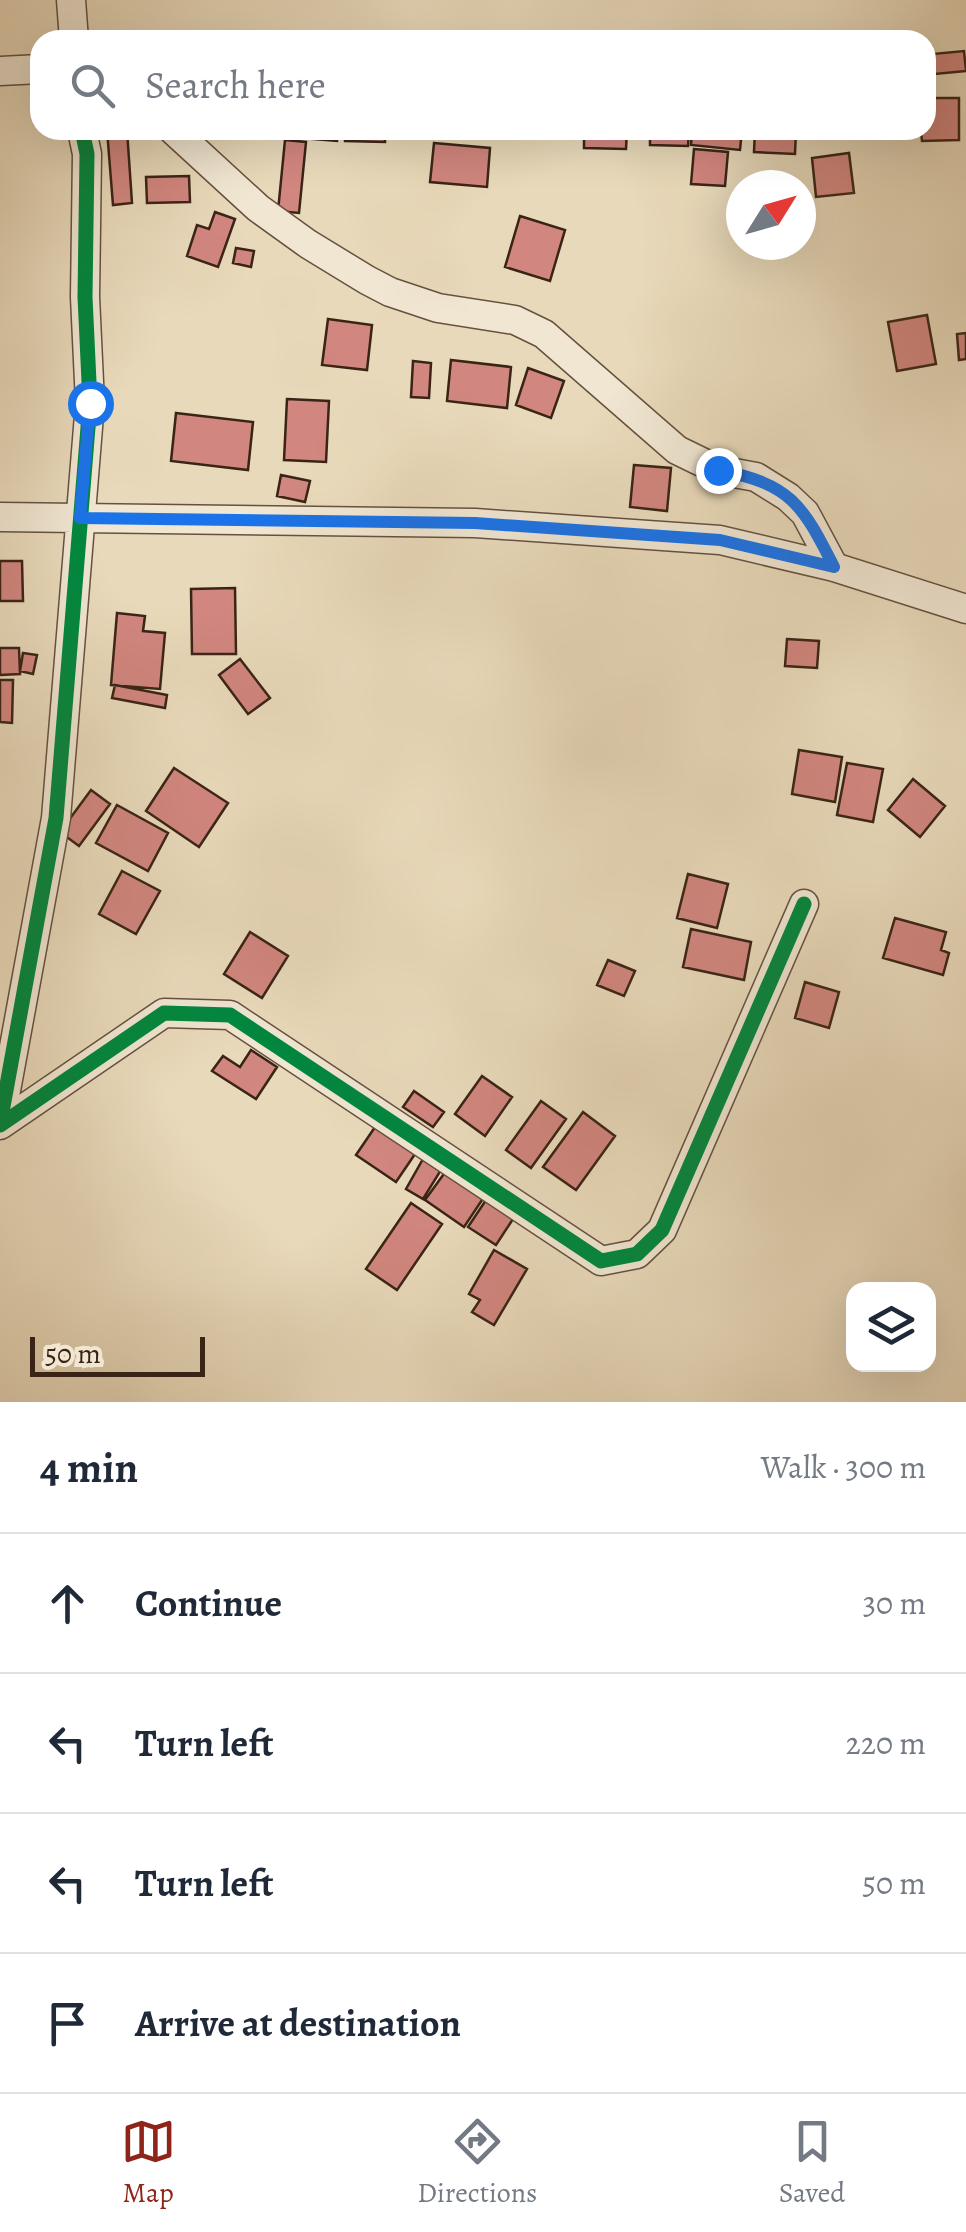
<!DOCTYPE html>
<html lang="en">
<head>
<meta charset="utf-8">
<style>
  :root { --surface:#fff; --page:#f6f6f7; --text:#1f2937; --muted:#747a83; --line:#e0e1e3; --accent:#8f2418 }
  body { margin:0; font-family:Alegreya,serif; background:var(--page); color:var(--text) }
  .controls { position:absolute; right:30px; bottom:30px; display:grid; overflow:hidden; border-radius:20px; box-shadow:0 10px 40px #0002 }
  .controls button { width:90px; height:90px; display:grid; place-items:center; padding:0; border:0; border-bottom:2px solid var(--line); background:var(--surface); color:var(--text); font:50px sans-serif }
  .compass { position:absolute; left:726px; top:170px; width:90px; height:90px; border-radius:50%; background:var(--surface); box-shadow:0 10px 40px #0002; rotate:53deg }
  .scale { position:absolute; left:30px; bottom:25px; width:175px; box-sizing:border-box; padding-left:10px; border:5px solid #3a2416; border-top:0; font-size:28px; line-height:35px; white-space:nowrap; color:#3a2416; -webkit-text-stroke:8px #f0e6d2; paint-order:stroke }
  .stop { position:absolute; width:30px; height:30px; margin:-22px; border:8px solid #1a73e8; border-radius:50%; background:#fff }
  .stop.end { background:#1a73e8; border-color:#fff; box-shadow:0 2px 10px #0008 }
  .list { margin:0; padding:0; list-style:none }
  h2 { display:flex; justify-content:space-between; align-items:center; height:130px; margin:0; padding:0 40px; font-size:42px }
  h2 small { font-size:32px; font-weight:400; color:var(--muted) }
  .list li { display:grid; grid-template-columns:65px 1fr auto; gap:30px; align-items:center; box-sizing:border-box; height:140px; padding:0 40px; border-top:2px solid var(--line) }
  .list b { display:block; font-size:38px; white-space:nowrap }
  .list em { font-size:32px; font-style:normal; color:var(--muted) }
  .icon { flex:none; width:55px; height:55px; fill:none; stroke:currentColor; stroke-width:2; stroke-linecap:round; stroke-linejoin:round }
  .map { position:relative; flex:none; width:966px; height:1402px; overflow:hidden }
  .search { position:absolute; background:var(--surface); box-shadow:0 10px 40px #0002; left:30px; right:30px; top:30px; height:110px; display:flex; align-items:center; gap:25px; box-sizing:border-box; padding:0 35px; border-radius:30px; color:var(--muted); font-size:38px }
  .sheet { height:690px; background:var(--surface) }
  nav { display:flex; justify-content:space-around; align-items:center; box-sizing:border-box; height:140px; border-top:2px solid var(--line); background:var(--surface); font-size:28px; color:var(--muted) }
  nav a { display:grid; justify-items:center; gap:5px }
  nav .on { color:var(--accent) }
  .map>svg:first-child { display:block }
</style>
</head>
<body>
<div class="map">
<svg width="966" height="1402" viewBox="0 0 966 1402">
  <rect width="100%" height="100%" fill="#e8d9ba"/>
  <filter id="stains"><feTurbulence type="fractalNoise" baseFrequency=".002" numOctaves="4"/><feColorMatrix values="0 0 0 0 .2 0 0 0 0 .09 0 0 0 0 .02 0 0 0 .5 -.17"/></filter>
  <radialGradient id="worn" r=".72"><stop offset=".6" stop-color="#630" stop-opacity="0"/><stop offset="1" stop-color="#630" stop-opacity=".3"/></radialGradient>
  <!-- building -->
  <path fill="#d1867f" stroke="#3a2416" stroke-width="2.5" d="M309 32H333V40H309Z
    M347 33 387 34 386 40H347Z
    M964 51 966 71 935 74 932 54Z
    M926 98H959V140L922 141 921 130H926Z
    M107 130H127L132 203 113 205Z
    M278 130H338L337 141 277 136Z
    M345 130H385V142L345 141Z
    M584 130H627L626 149 584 148Z
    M650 130H689L688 146 650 145Z
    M692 130H742L740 150 691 145Z
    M755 130H796L795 154 754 152Z
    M285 140 306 142 299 213 278 211Z
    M434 143 490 148 487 187 430 182Z
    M694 149 728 152 725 186 691 184Z
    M849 153 854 193 816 197 812 158Z
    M189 176 190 202 147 203 146 177Z
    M215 212 235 219 218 267 187 256 197 225 209 229Z
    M520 216 565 230 550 281 505 267Z
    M236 248 254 251 251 267 233 263Z
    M927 315 936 364 897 371 888 322Z
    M328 319 372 325 367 370 322 365Z
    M966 333V359L959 360 957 334Z
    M451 360 511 367 507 408 447 401Z
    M413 361 431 363 429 398 411 397Z
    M528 368 564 381 551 418 516 405Z
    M287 399 329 401 326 462 284 460Z
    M176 413 253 422 248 470 171 461Z
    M634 465 671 468 667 511 630 507Z
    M281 475 310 481 305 502 277 496Z
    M0 561H22L23 601H0Z
    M235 588 236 654H192L191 589Z
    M117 613 145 616 143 631 165 633 160 689 111 685Z
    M787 639 819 641 817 668 785 666Z
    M0 648H19L20 674 0 675Z
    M23 653 37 655 33 674 20 671Z
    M240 659 270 698 248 714 219 675Z
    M0 680H13L12 723 0 722Z
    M115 685 167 695 165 708 112 698Z
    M799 750 842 757 835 802 792 794Z
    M847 763 883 769 873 822 837 815Z
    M174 768 228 803 199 847 146 811Z
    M913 779 945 806 920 837 888 810Z
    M91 790 110 804 79 846 60 832Z
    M117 805 168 833 148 871 96 843Z
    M122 871 160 891 136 934 99 914Z
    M688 874 728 884 717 928 677 918Z
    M895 918 946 932 941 950 949 953 943 975 883 958Z
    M691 929 751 942 744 980 683 967Z
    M250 932 288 956 262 998 224 974Z
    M608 960 635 971 624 996 597 985Z
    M805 982 839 992 829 1028 795 1018Z
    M251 1050 277 1067 256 1099 212 1071 223 1056 240 1067Z
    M482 1076 512 1097 485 1136 455 1114Z
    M414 1091 444 1112 433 1127 403 1107Z
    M541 1101 566 1119 531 1168 506 1150Z
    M583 1112 615 1136 576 1190 543 1167Z
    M375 1127 415 1154 396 1182 356 1155Z
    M423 1159 441 1170 423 1199 406 1189Z
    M446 1171 484 1197 464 1227 425 1200Z
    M486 1200 513 1219 496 1245 468 1227Z
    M411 1203 442 1224 397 1290 366 1269Z
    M494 1250 527 1269 494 1325 472 1312 480 1300 469 1294Z"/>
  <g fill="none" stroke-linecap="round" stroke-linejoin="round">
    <!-- street casing -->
    <g stroke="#66513f" stroke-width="31">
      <path id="street" d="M71 0 74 40
        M0 71 40 69
        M173 130 258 208 308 244 367 280 390 292 438 308 515 320 544 334 677 450 718 470 756 477 788 497 805 513 834 567
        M0 517 475 523 720 540 834 567 966 609
        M0 1123 56 818 90 403 85 297 87 154 82 130
        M0 1125 164 1013 230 1015 601 1261 637 1254 662 1230 804 904"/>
    </g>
    <!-- street -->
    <use href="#street" stroke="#f0e6d2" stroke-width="28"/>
    <!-- cycleway casing -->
    <g stroke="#f0e6d2" stroke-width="21">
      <path id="cycleway" d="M0 1123 56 818 90 403 85 297 87 154 82 130
        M0 1125 164 1013 230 1015 601 1261 637 1254 662 1230 804 904"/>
    </g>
    <!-- cycleway -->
    <use href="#cycleway" stroke="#00873e" stroke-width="15"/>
  </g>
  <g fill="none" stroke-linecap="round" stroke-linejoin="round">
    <!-- route -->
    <path stroke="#1a73e8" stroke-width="12" d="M90 403 80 518 475 523 720 540 834 567C802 504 791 484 718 470"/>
  </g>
  <rect width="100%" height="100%" filter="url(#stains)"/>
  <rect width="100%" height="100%" fill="url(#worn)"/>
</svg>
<div class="controls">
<button><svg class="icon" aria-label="layers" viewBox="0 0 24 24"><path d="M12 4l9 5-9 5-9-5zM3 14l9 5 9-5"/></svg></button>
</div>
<svg class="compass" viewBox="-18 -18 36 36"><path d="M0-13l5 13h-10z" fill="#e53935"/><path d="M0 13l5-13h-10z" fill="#747a83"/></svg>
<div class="scale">50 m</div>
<div class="stop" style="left:90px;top:403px"></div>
<div class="stop end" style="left:718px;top:470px"></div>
<div class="search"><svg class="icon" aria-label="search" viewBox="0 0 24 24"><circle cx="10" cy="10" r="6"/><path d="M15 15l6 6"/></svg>Search here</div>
</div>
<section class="sheet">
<h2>4 min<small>Walk · 300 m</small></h2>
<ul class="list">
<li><svg class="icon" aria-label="ahead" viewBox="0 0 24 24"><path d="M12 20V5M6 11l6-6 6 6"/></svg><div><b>Continue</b></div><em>30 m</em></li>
<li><svg class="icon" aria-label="left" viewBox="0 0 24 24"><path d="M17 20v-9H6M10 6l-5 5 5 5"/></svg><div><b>Turn left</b></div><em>220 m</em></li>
<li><svg class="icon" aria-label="left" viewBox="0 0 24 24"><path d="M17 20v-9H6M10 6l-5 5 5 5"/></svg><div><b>Turn left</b></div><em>50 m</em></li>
<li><svg class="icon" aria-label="arrive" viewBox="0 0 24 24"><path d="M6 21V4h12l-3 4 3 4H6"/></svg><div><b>Arrive at destination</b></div></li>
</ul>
</section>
<nav>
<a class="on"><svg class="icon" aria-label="map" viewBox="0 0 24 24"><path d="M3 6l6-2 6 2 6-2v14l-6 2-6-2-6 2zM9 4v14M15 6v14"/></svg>Map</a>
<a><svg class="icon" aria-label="directions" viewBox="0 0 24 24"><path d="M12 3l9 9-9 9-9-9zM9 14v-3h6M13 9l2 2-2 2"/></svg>Directions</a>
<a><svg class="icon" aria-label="saved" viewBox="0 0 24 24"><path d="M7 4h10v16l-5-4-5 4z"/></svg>Saved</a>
</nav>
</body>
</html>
